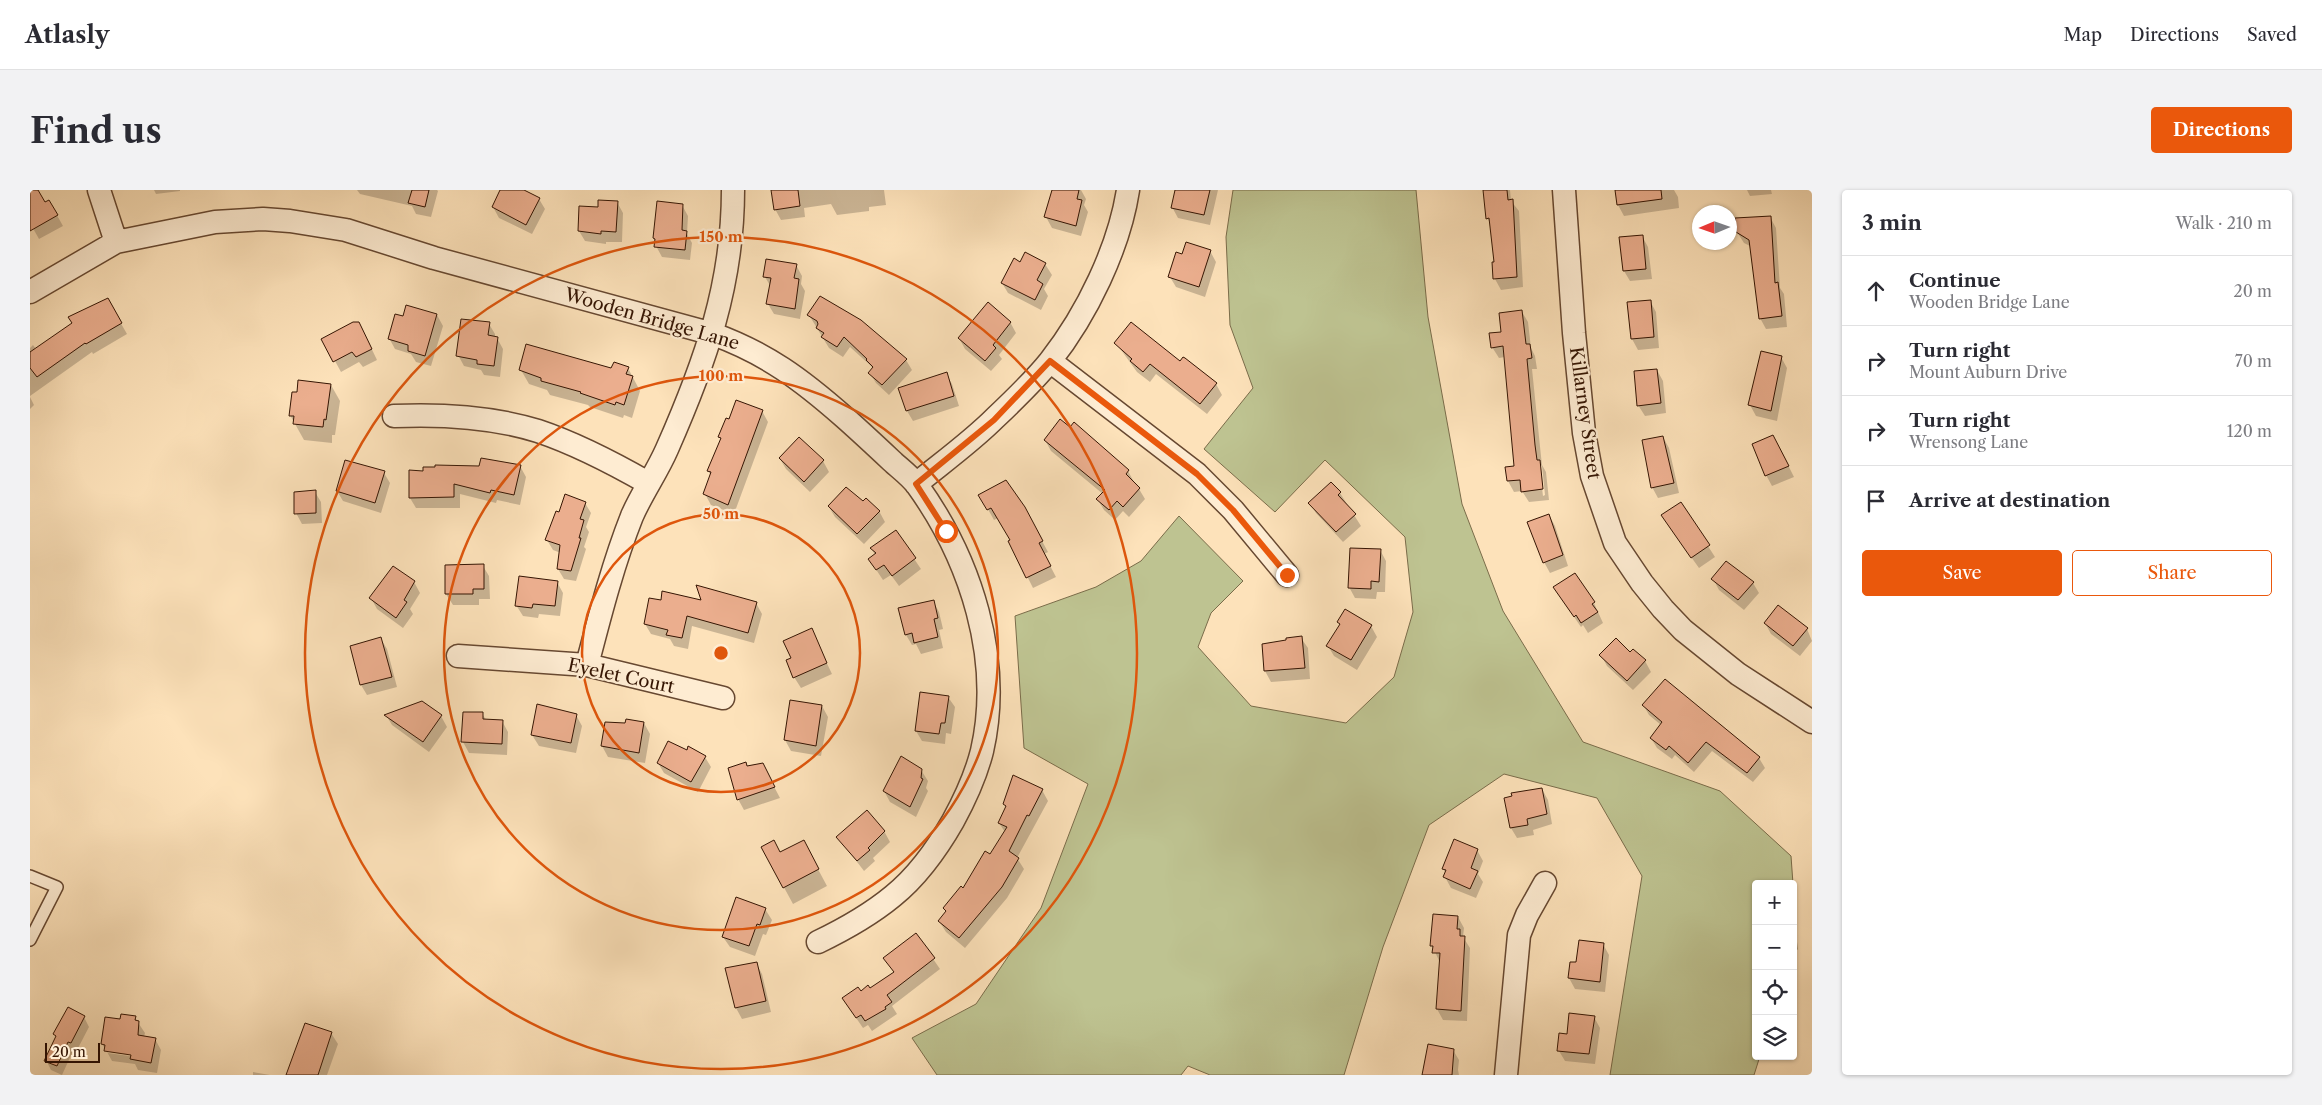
<!DOCTYPE html>
<html lang="en">
<head>
<meta charset="utf-8">
<style>
  :root { --surface:#fff; --page:#f2f2f3; --text:#2b2b33; --muted:#7c7c81; --line:#e1e1e2; --accent:#ea580c }
  body { margin:0; font-family:"Libre Caslon Text",serif; background:var(--page); color:var(--text) }
  .controls { position:absolute; right:15px; bottom:15px; display:grid; overflow:hidden; border-radius:5px; box-shadow:0 1px 4px #0004 }
  .controls button { width:45px; height:45px; display:grid; place-items:center; padding:0; border:0; border-bottom:1px solid var(--line); background:var(--surface); color:var(--text); font:25px sans-serif }
  .compass { position:absolute; left:1662px; top:15px; width:45px; height:45px; border-radius:50%; background:var(--surface); box-shadow:0 1px 4px #0004; rotate:268deg }
  .scale { position:absolute; left:15px; bottom:12px; width:55px; box-sizing:border-box; padding-left:5px; border:2px solid #351503; border-top:0; font-size:14px; line-height:18px; white-space:nowrap; color:#351503; -webkit-text-stroke:4px #feecd2; paint-order:stroke }
  .stop { position:absolute; width:15px; height:15px; margin:-11px; border:4px solid #ea580c; border-radius:50%; background:#fff }
  .stop.end { background:#ea580c; border-color:#fff; box-shadow:0 1px 5px #0008 }
  .list { margin:0; padding:0; list-style:none }
  h2 { display:flex; justify-content:space-between; align-items:center; height:65px; margin:0; padding:0 20px; font-size:21px }
  h2 small { font-size:16px; font-weight:400; color:var(--muted) }
  .list li { display:grid; grid-template-columns:32px 1fr auto; gap:15px; align-items:center; box-sizing:border-box; height:70px; padding:0 20px; border-top:1px solid var(--line) }
  .list b { display:block; font-size:19px; white-space:nowrap }
  .list p { margin:0; font-size:16px; white-space:nowrap; color:var(--muted) }
  .list em { font-size:16px; font-style:normal; color:var(--muted) }
  .actions { display:flex; gap:10px; padding:15px 20px }
  .actions a { flex:1; padding:11px 0; border:1px solid var(--accent); border-radius:5px; text-align:center; font-size:18px; color:var(--accent) }
  .actions .main { background:var(--accent); color:#fff }
  .icon { flex:none; width:28px; height:28px; fill:none; stroke:currentColor; stroke-width:2; stroke-linecap:round; stroke-linejoin:round }
  .map { position:relative; flex:none; width:1782px; height:885px; overflow:hidden; border-radius:5px }
  header { display:flex; align-items:center; gap:30px; box-sizing:border-box; height:70px; padding:0 25px; background:var(--surface); border-bottom:1px solid var(--line) }
  header strong { font-size:24px }
  nav { display:flex; gap:28px; margin-inline-start:auto; font-size:18px }
  .intro { display:flex; align-items:center; justify-content:space-between; box-sizing:border-box; height:120px; padding:0 30px }
  h1 { margin:0; font-size:35px }
  .button { padding:12px 22px; border-radius:5px; background:var(--accent); color:#fff; font-size:18px; font-weight:700 }
  main { display:flex; gap:30px; padding:0 30px }
  aside { flex:1; background:var(--surface); border-radius:5px; box-shadow:0 1px 4px #0004 }
  .map>svg:first-child { display:block }
</style>
</head>
<body>
<header>
<strong>Atlasly</strong>
<nav><a>Map</a><a>Directions</a><a>Saved</a></nav>
</header>
<div class="intro"><h1>Find us</h1><a class="button">Directions</a></div>
<main>
<div class="map">
<svg width="1782" height="885" viewBox="0 0 1782 885">
  <rect width="100%" height="100%" fill="#fde2ba"/>
  <filter id="stains"><feTurbulence type="fractalNoise" baseFrequency=".004" numOctaves="4"/><feColorMatrix values="0 0 0 0 .2 0 0 0 0 .09 0 0 0 0 .02 0 0 0 .5 -.17"/></filter>
  <radialGradient id="worn" r=".72"><stop offset=".6" stop-color="#630" stop-opacity="0"/><stop offset="1" stop-color="#630" stop-opacity=".3"/></radialGradient>
  <!-- green -->
  <path fill="#bec391" stroke="#7a6c4a" d="M1203 0H1386L1398 127 1432 314 1473 421 1553 552 1690 601 1761 666 1763 694H1726V866H1730L1724 885H1580L1612 686 1567 608 1474 584 1399 635 1353 757 1314 885H1180L1158 876 1151 885H907L882 848 946 814 1011 718 1058 594 994 558 985 426 1066 397 1111 371 1149 326 1213 391 1181 423 1168 457 1221 516 1316 533 1364 487 1383 422 1375 347 1295 270 1245 322 1174 259 1223 198 1200 135 1196 47Z
    M1763 703 1767 759 1763 769Z"/>
  <!-- shadow -->
  <path fill="#0003" fill-rule="evenodd" d="M0 0H6L14 14 19 11 33 36 9 49 0 33Z
    M124 0H150V1L126 4Z
    M327 0H407L408 1 401 27 386 24 382 16 330 4Z
    M472 0H483L509 9 515 19 502 44 469 28 463 17Z
    M743 0H854L856 15 839 17V21L807 25 801 14 774 18 775 27 751 30 745 19Z
    M1023 0H1051L1056 9 1054 15 1058 22 1051 46 1022 38 1016 27Z
    M1149 0H1188L1180 35 1148 28 1142 17Z
    M1454 0H1480L1481 11 1489 21 1493 97 1471 100 1465 89 1461 34 1457 28Z
    M1586 0H1644L1648 7 1649 18 1594 26 1588 15Z
    M1717 0H1741L1742 4 1720 6Z
    M587 12 593 23 592 52H576V54L555 51 549 41 569 18Z
    M652 15 658 26 657 44 662 53 660 70 632 67 626 56 624 48Z
    M1740 27 1746 38 1750 98 1754 104 1757 137 1736 139 1730 128 1722 57 1714 53 1707 42Z
    M1612 46 1618 57 1622 89 1600 91 1594 81Z
    M1180 61 1186 72 1175 107 1146 97 1140 87 1153 66Z
    M990 73 1015 74 1022 85 1014 99 1018 106 1011 120 978 103 972 93Z
    M766 75 772 86 771 94 775 101 770 129 744 124 738 114 741 97 735 87Z
    M77 109 97 144 63 164 62 162 0 206V158L3 155 6 159Z
    M1620 111 1626 122 1629 158 1608 160 1602 149Z
    M1492 122 1498 132 1501 158 1505 166 1507 179H1502L1511 266 1512 275 1516 282 1519 310 1499 312 1492 301 1484 302 1478 291 1477 278 1485 277 1475 167 1469 168 1462 157ZM1509 273 1512 276 1515 305 1513 306Z
    M407 125 413 136 401 176 386 172 381 164 365 159 359 148 374 128Z
    M779 125 876 170 882 180 859 205 846 193 840 183 843 179 841 176 820 157 813 167 799 158Z
    M980 132 986 143 969 165 972 169 961 181 935 159 929 148Z
    M459 134 465 144V148H467L473 159 470 187 454 185 451 180 434 176 428 165Z
    M335 145 347 170 333 177 329 172 311 182 293 149Z
    M1086 153 1150 173 1186 194 1192 205 1177 224 1126 184 1120 192 1107 182Z
    M1751 167 1757 178 1747 231 1726 226 1720 215Z
    M598 178 610 201 602 228 594 225 593 228 560 217 558 215 520 205 517 200 499 194 491 180Z
    M1627 180 1633 191 1636 223 1615 226 1608 215Z
    M916 184 922 194 929 216 883 231 877 221 870 199Z
    M301 195 310 211 305 245H302V253L274 250 260 225Z
    M0 207 4 215 0 219Z
    M732 221 738 232 704 324 681 315 675 304 681 285 678 281 691 250 690 247 700 231Z
    M1044 234 1098 281 1104 292 1103 293 1109 299 1115 309 1099 327 1093 321 1085 330 1074 320 1068 310 1073 304 1021 261 1015 250 1040 239Z
    M1633 247 1639 258 1649 303 1628 308 1622 297Z
    M1749 257 1764 287 1742 296 1736 285Z
    M750 269 793 271 799 282 780 302 756 279Z
    M490 276 496 287 490 315 467 310 466 313 430 304V318H386L380 308 395 282Z
    M354 283 360 293 351 323 313 311 307 301Z
    M285 302 291 312 292 333 272 334 266 323Z
    M1310 303 1331 336 1313 352 1286 323 1280 313Z
    M950 305 1000 329 1018 362 1014 364 1026 387 1003 398 980 352 982 351 968 328 964 330Z
    M555 313 561 323 556 337 559 342 554 357 556 359 546 391 534 389 528 379 531 363 523 360 517 350 530 323Z
    M833 313 849 321 855 332 834 354 805 327 799 317Z
    M1651 314 1685 367 1669 378 1639 336Z
    M1519 325 1525 336 1538 376 1520 383 1514 372Z
    M866 342 891 379 869 396 861 385 853 390 839 369 845 365 842 359Z
    M1350 360 1356 371 1355 402H1347L1346 409 1325 408 1319 397Z
    M416 376H453L459 386 460 409H449V415H423L416 404Z
    M1683 389 1723 393 1729 403 1714 420 1689 400Z
    M384 392 390 403 380 419 383 424 373 438 347 419 341 408Z
    M527 392 533 403 530 426 509 424 508 428 493 426 486 415Z
    M1531 408 1564 413 1573 433 1558 443 1553 435 1551 437Z
    M903 411 909 422 913 439 909 440 913 458 891 464 886 454 882 455 876 445Z
    M631 412 726 413 732 424 724 453 662 436 658 459 644 456 640 449 621 444 615 434Z
    M1309 432 1341 436 1347 447 1327 480 1304 466 1298 456 1310 435Z
    M1735 433 1777 439 1782 451 1770 466 1741 444Z
    M781 440 802 484 771 498 764 487Z
    M1271 448 1278 458 1280 489 1241 492 1235 481 1233 455Z
    M351 449 357 459 367 497 337 505 331 495Z
    M1601 464 1615 471 1621 482 1603 500 1577 476 1571 465Z
    M1635 490 1729 568 1735 578 1723 592 1682 561 1664 582 1645 565 1642 569 1627 558 1621 548 1631 535 1619 525 1614 516Z
    M918 507 925 517 921 544 916 543 915 554 892 551 886 541Z
    M792 516 798 527 791 566 761 561 755 550Z
    M452 524 457 531H472L478 542 477 565 439 563 433 552Z
    M356 525 411 526 417 537 399 562 362 535Z
    M546 525 552 536 546 563 509 556 502 545Z
    M614 533 620 544 615 573 578 567 572 556Z
    M657 562 675 567 681 577 668 602 634 583 628 573Z
    M717 578 738 585 750 608 714 620 708 609Z
    M891 580 898 591 896 598 898 601 886 627 860 612 854 601Z
    M1512 599 1518 610 1522 634 1503 640 1504 645 1487 648 1481 638Z
    M1012 600 1018 611 987 668 994 679 977 708 935 758 916 742 909 731 961 666 975 642 969 633 976 618 974 614Z
    M854 641 860 652 843 668 845 671 834 681 808 647Z
    M732 657 750 664 782 668 797 696 763 714Z
    M1447 660 1453 671 1448 684 1453 692 1446 708 1421 698 1415 687 1416 684 1413 678Z
    M735 719 742 730 736 745 733 744 725 766 700 757 693 747Z
    M1428 727 1434 738 1433 747 1440 758 1437 831 1413 830 1407 819 1410 773 1402 755Z
    M886 744 910 779 862 816 867 824 842 841 838 835 833 838 820 819 830 802 839 799 864 783 855 768Z
    M1573 754 1579 765 1575 802 1545 799 1539 788 1547 774Z
    M726 773 732 784 741 822 712 829 706 818 697 779Z
    M54 827 59 837 46 862 43 861 32 885 21 880 16 870 26 847 25 844Z
    M1564 827 1570 838 1565 874 1535 871 1529 861 1538 845Z
    M105 828 115 843 114 847 125 849 131 860 127 883 108 880 105 874 82 871 76 860 78 863 107 867V864L76 860 72 854Z
    M301 843 308 854 297 885H273Z
    M1423 860 1429 870 1428 880 1429 885H1394Z
    M223 882 240 885H223Z"/>
  <!-- building -->
  <path fill="#ebae8e" stroke="#351503" d="M0 0H8L15 12 19 10 28 25 0 41Z
    M382 0H399L395 17 378 13Z
    M470 0H494L510 8 496 35 462 17Z
    M741 0H768L770 16 744 20Z
    M1022 0H1049L1047 9 1052 10 1046 36 1014 27Z
    M1145 0H1180L1174 25 1141 18Z
    M1453 0H1477L1478 10 1483 9 1487 87 1463 89 1462 72H1464L1459 28 1456 29Z
    M1585 0H1631L1632 9 1587 15Z
    M568 10 588 11 586 42 571 41V44L548 41 549 16 568 17Z
    M627 11 653 14 652 40 657 41 655 60 624 57 625 49 623 48Z
    M1741 26 1745 93 1748 92 1752 126 1729 129 1719 50 1706 42 1705 28Z
    M1613 45 1616 79 1593 81 1589 47Z
    M1156 52 1181 60 1169 97 1138 87 1146 62 1152 64Z
    M995 62 1016 73 1007 90 1013 94 1005 110 971 93 984 68 990 72Z
    M736 69 767 74 764 88 769 89 765 119 736 114 741 88 733 87Z
    M790 106 831 130 877 169 852 195 838 183 843 177 836 170 837 169 814 147 807 157 791 147 794 143 786 138 788 134 787 131 777 125Z
    M78 108 92 133 56 154 55 153 7 187 0 178V162L42 133 38 127Z
    M1621 110 1624 147 1601 149 1597 112Z
    M958 112 981 132 963 155 966 158 955 171 928 148Z
    M376 115 407 124 395 166 378 161V155L358 149 365 124 373 126Z
    M1492 120 1496 154H1500L1502 168 1497 169 1505 255 1507 270H1510L1513 299 1491 302 1490 290 1477 291 1475 277 1484 276 1473 156 1461 158 1459 143 1471 142 1469 123Z
    M431 129 460 132 458 145 468 147 464 176 447 174V170L426 166Z
    M323 132H329L342 159 326 167 322 162 303 172 291 149Z
    M1101 132 1150 171 1153 167 1155 168 1187 193 1170 214 1120 174 1113 182 1100 171 1102 169 1084 153Z
    M496 154 581 178 584 172 599 177 596 184 603 186 594 215 586 212 585 215 550 203 551 202 511 191V188L489 180Z
    M1731 161 1752 166 1741 221 1718 215Z
    M1627 179 1631 213 1607 216 1604 181Z
    M917 182 924 206 876 221 868 198Z
    M268 190 301 194 296 230 294 229 293 237 263 234 264 226H259L262 202H267Z
    M706 210 733 220 698 315 673 304 681 282 677 281 691 248 688 247 696 228 699 229Z
    M1030 229 1040 237 1044 232 1099 280 1096 284 1110 298 1093 317 1087 311 1079 320 1066 309 1075 300 1014 250Z
    M1743 245 1759 276 1735 286 1722 254Z
    M1633 246 1644 293 1621 298 1612 250Z
    M769 247 794 270 774 292 749 268Z
    M451 268 491 275 484 305 461 300 460 303 424 294V307L379 308V280L393 281V277H405V275L449 276Z
    M315 270 355 281 345 313 306 301Z
    M976 290 995 317 1013 351 1009 353 1021 376 996 388 978 351 980 350 961 318 957 320 948 305Z
    M1301 292 1311 302 1308 305 1326 324 1306 342 1278 313Z
    M816 297 833 311 836 308 850 321 827 344 798 316Z
    M286 300V323L264 324V302Z
    M535 304 556 312 550 329 554 330 549 348H551L541 381 527 379 530 355 515 350 526 321 529 322Z
    M1651 312 1680 355 1661 368 1631 325Z
    M1519 324 1533 365 1513 373 1497 332Z
    M866 340 886 368 862 386 854 375 846 380 838 369 846 363 840 358Z
    M1320 358 1351 359 1349 392 1341 391V399L1318 398Z
    M1696 371 1724 392 1708 410 1681 389Z
    M454 374V399H443V404H415V375Z
    M363 376 385 391 374 410 377 412 366 428 339 408Z
    M1545 383 1565 412 1562 414 1568 422 1551 433 1546 425 1544 427 1523 397Z
    M489 386 528 391 525 416 503 414 502 418 485 416Z
    M666 395 727 412 718 443 657 426 652 448 636 445 638 440 614 434 619 408 631 410 632 401 671 410Z
    M904 410 908 428 904 429 908 447 884 453 882 443 875 445 868 418Z
    M1748 415 1778 438 1763 456 1734 433Z
    M1315 419 1342 435 1321 470 1296 456 1310 434 1307 432Z
    M782 438 797 473 763 488 756 470 761 468 753 451Z
    M1272 446 1275 478 1234 481 1232 454 1256 450V448Z
    M351 447 362 487 330 495 320 456Z
    M1586 448 1600 462 1603 459 1616 470 1597 491 1569 465Z
    M1635 489 1730 567 1717 583 1676 552 1658 573 1639 556 1636 560 1620 548 1632 532 1612 515Z
    M890 502 919 506 915 533H911L909 544 885 541Z
    M760 510 792 515 786 556 754 550Z
    M392 511 412 525 393 552 354 525Z
    M507 514 547 524 541 553 501 545Z
    M433 522H453V529L473 530 472 554 431 552Z
    M596 529 614 532 609 563 571 556 575 532 595 533Z
    M638 551 657 560 658 556 676 566 661 592 627 573Z
    M871 566 892 579 891 588 893 589 880 617 853 601Z
    M716 572 717 576 733 573 745 597 707 610 698 578Z
    M983 585 1013 599 999 626 997 625 979 661 989 668 972 697 929 748 908 731 916 721 913 718 931 696 933 698 955 661 960 664 977 637 968 633 976 616 973 614Z
    M1512 598 1517 624 1497 629 1498 635 1480 638 1474 608 1482 606 1481 603Z
    M837 620 855 641 838 658 840 660 827 671 806 647Z
    M1424 649 1448 659 1441 678 1448 681 1440 699 1413 687 1416 680 1412 679Z
    M744 650 750 662 774 650 789 679 753 698 731 657Z
    M706 707 736 718 730 735 727 734 719 756 692 747Z
    M1403 724 1428 726 1427 739H1430V746H1435L1431 821 1406 819 1410 763H1402L1403 756H1400Z
    M886 743 905 768 857 805 862 812 855 817 856 819 835 831 831 825 826 828 812 808 828 797 831 801 838 795 840 798 864 782 853 768Z
    M1549 750 1574 753 1570 792 1538 788 1540 772H1546Z
    M727 772 736 811 705 818 695 778Z
    M38 817 55 826 41 853 38 852 27 876 14 871 26 846 23 844Z
    M1539 823 1565 826 1559 864 1527 861 1529 843 1537 844Z
    M91 824 106 826 105 830 109 831 108 845 126 848 121 873 100 869 101 865 74 861 75 855 71 854 75 827 90 829Z
    M275 833 302 842 288 885H256Z
    M1398 854 1424 859 1422 885H1392Z"/>
  <g fill="none" stroke-linecap="round" stroke-linejoin="round">
    <!-- service casing -->
    <g stroke="#674831" stroke-width="14">
      <path id="service" d="M0 686 27 697 0 750"/>
    </g>
    <!-- minor casing -->
    <g stroke="#674831" stroke-width="25">
      <path id="minor" d="M69 0 86 52
        M1534 0 1544 143 1554 243 1562 286 1585 353 1612 393 1633 419 1653 440 1708 484 1782 532
        M0 102 86 52 185 32 233 29 260 31 316 40 404 68 683 144C736 163 772 190 814 227 831 242 848 258 864 273 872 280 881 287 887 295 941 370 973 469 952 561 946 585 935 609 923 631 907 659 889 685 863 706 840 725 815 739 788 752
        M1020 171 1167 284 1203 320 1257 385
        M364 226C411 224 463 227 508 241 547 254 583 273 618 293
        M886 294C913 272 941 252 965 228 984 210 1004 191 1020 171 1057 124 1089 58 1098 0
        M428 466 557 475 693 508
        M557 475C570 425 583 374 602 326 612 303 627 282 637 259 675 173 703 95 703 0
        M1476 885 1489 745 1497 725 1515 693"/>
    </g>
    <!-- service -->
    <use href="#service" stroke="#feecd2" stroke-width="11"/>
    <!-- minor -->
    <use href="#minor" stroke="#feecd2" stroke-width="22"/>
  </g>
  <g fill="none" stroke-linecap="round" stroke-linejoin="round">
    <!-- route -->
    <path stroke="#ea580c" stroke-width="6" d="M916 341 886 294 964 230 1020 171 1167 284 1203 320 1257 385"/>
  </g>
  <!-- distance rings -->
  <g fill="none" stroke="#df560c" stroke-width="2.5">
    <circle cx="691" cy="463" r="139"/>
    <circle cx="691" cy="463" r="277"/>
    <circle cx="691" cy="463" r="416"/>
  </g>
  <g text-anchor="middle" dominant-baseline="central" stroke-width="4.5" stroke-linejoin="round" paint-order="stroke">
    <!-- street labels -->
    <g font-size="18" fill="#351503" stroke="#feecd2">
      <text transform="translate(622 129) rotate(16)">Wooden Bridge Lane</text>
      <text transform="translate(1555 223) rotate(82)">Killarney Street</text>
      <text transform="translate(591 486) rotate(12)">Eyelet Court</text>
    </g>
  </g>
  <circle cx="691" cy="463" r="8" fill="#df560c" stroke="#feecd2" stroke-width="2.5"/>
  <g font-size="15" text-anchor="middle" font-weight="bold" fill="#df560c" stroke="#feecd2" stroke-width="4.5" stroke-linejoin="round" paint-order="stroke">
    <text x="691" y="52">150 m</text>
    <text x="691" y="191">100 m</text>
    <text x="691" y="329">50 m</text>
  </g>
  <rect width="100%" height="100%" filter="url(#stains)"/>
  <rect width="100%" height="100%" fill="url(#worn)"/>
</svg>
<div class="controls">
<button>+</button>
<button>−</button>
<button><svg class="icon" aria-label="locate" viewBox="0 0 24 24"><circle cx="12" cy="12" r="6"/><path d="M12 2v4M12 18v4M2 12h4M18 12h4"/></svg></button>
<button><svg class="icon" aria-label="layers" viewBox="0 0 24 24"><path d="M12 4l9 5-9 5-9-5zM3 14l9 5 9-5"/></svg></button>
</div>
<svg class="compass" viewBox="-18 -18 36 36"><path d="M0-13l5 13h-10z" fill="#e53935"/><path d="M0 13l5-13h-10z" fill="#7c7c81"/></svg>
<div class="scale">20 m</div>
<div class="stop" style="left:916px;top:341px"></div>
<div class="stop end" style="left:1257px;top:385px"></div>
</div>
<aside>
<h2>3 min<small>Walk · 210 m</small></h2>
<ul class="list">
<li><svg class="icon" aria-label="ahead" viewBox="0 0 24 24"><path d="M12 20V5M6 11l6-6 6 6"/></svg><div><b>Continue</b><p>Wooden Bridge Lane</p></div><em>20 m</em></li>
<li><svg class="icon" aria-label="right" viewBox="0 0 24 24"><path d="M7 20v-9h11M14 6l5 5-5 5"/></svg><div><b>Turn right</b><p>Mount Auburn Drive</p></div><em>70 m</em></li>
<li><svg class="icon" aria-label="right" viewBox="0 0 24 24"><path d="M7 20v-9h11M14 6l5 5-5 5"/></svg><div><b>Turn right</b><p>Wrensong Lane</p></div><em>120 m</em></li>
<li><svg class="icon" aria-label="arrive" viewBox="0 0 24 24"><path d="M6 21V4h12l-3 4 3 4H6"/></svg><div><b>Arrive at destination</b></div></li>
</ul>
<div class="actions"><a class="main">Save</a><a>Share</a></div>
</aside>
</main>
</body>
</html>
